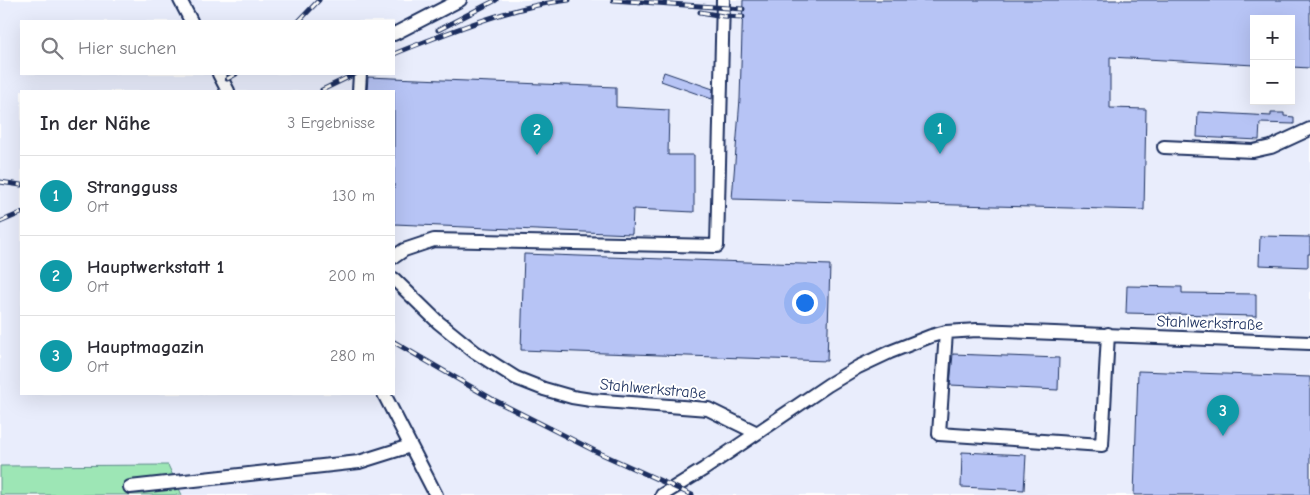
<!DOCTYPE html>
<html lang="de">
<head>
<meta charset="utf-8">
<style>
  :root { --surface:#fff; --page:#f7f7f7; --text:#2b2b33; --muted:#7c7c81; --line:#e1e1e2; --accent:#c8321e }
  body { margin:0; font-family:"Comic Neue",sans-serif; background:var(--page); color:var(--text) }
  .controls { position:absolute; right:15px; top:15px; display:grid; overflow:hidden; border-radius:0px; box-shadow:0 5px 20px #0002 }
  .controls button { width:45px; height:45px; display:grid; place-items:center; padding:0; border:0; border-bottom:1px solid var(--line); background:var(--surface); color:var(--text); font:25px sans-serif }
  .you { position:absolute; left:804px; top:302px; width:18px; height:18px; margin:-12px; border:4px solid #fff; border-radius:50%; background:#1a73e8; box-shadow:0 0 0 8px #1a73e833 }
  .badge { display:grid; place-items:center; width:32px; height:32px; border-radius:50%; background:var(--accent); color:#fff; font-size:16px; font-weight:700 }
  .pin { position:absolute; translate:-50% -41px; filter:drop-shadow(0 1px 2px #0008) }
  .pin::after { content:''; position:absolute; top:26px; width:18px; height:15px; background:inherit; clip-path:polygon(0 0,100% 0,50% 100%) }
  .list { margin:0; padding:0; list-style:none }
  h2 { display:flex; justify-content:space-between; align-items:center; height:65px; margin:0; padding:0 20px; font-size:21px }
  h2 small { font-size:16px; font-weight:400; color:var(--muted) }
  .list li { display:grid; grid-template-columns:32px 1fr auto; gap:15px; align-items:center; box-sizing:border-box; height:80px; padding:0 20px; border-top:1px solid var(--line) }
  .list b { display:block; font-size:19px; white-space:nowrap }
  .list p { margin:0; font-size:16px; white-space:nowrap; color:var(--muted) }
  .list em { font-size:16px; font-style:normal; color:var(--muted) }
  .icon { flex:none; width:28px; height:28px; fill:none; stroke:currentColor; stroke-width:2; stroke-linecap:round; stroke-linejoin:round }
  .map { position:relative; flex:none; width:1310px; height:495px; overflow:hidden }
  .search { position:absolute; background:var(--surface); box-shadow:0 5px 20px #0002; left:20px; top:20px; width:375px; height:55px; display:flex; align-items:center; gap:12px; box-sizing:border-box; padding:0 18px; border-radius:0px; color:var(--muted); font-size:19px }
  .panel { position:absolute; background:var(--surface); box-shadow:0 5px 20px #0002; left:20px; top:90px; width:375px; height:305px; border-radius:0px }
  .map>svg:first-child { display:block }
</style>
</head>
<body>
<div class="map">
<svg width="1310" height="495" viewBox="0 0 1310 495">
  <rect width="100%" height="100%" fill="#fff"/>
  <filter id="ink" filterUnits="userSpaceOnUse"><feTurbulence type="fractalNoise" baseFrequency=".02" numOctaves="2"/><feDisplacementMap in="SourceGraphic" scale="10" xChannelSelector="R" yChannelSelector="G"/><feConvolveMatrix kernelMatrix="1 2 1 2 8 2 1 2 1" color-interpolation-filters="sRGB"/></filter>
  <g filter="url(#ink)">
    <!-- built -->
    <path fill="#e9edfc" fill-rule="evenodd" d="M0 0H1310V495H182L168 465 0 466ZM1254 19H1291V101H1254ZM21 21H394V74H21ZM21 91H394V394H21Z"/>
    <!-- green -->
    <path fill="#9de6b5" stroke="#5c8a8a" d="M168 465 182 495H0V466Z"/>
    <!-- building -->
    <path fill="#b7c4f5" stroke="#1b2f5e" d="M743 0H1310V68L1291 67V19H1254V65L1110 57V108L1146 109 1144 210 732 199 740 99Z
      M664 72 713 89 712 99 661 81Z
      M368 77 616 87V107L669 110 668 155H694V212L633 209 632 234 394 224V91H367Z
      M1198 112 1271 116V113H1284V116L1294 117V124L1260 123 1259 140 1197 137Z
      M1260 236 1310 237V254H1308V267L1259 265Z
      M524 254 830 265 827 361 521 350Z
      M1127 286 1182 287V293L1256 294V316L1126 313Z
      M953 354 1059 358 1058 390 950 385Z
      M1138 371 1310 377V495H1134Z
      M962 452 1026 455 1024 490 961 487Z"/>
    <g fill="none" stroke-linecap="round" stroke-linejoin="round">
      <!-- minor casing -->
      <g stroke="#1b2f5e" stroke-width="16">
        <path id="minor" d="M180 0 191 21
          M394 34 460 0
          M219 74 228 91
          M359 91 360 74
          M1164 147 1253 151 1271 147 1310 129
          M394 257 404 250 434 240 717 246 723 0
          M394 279 438 322 475 352 516 378 544 389 572 397 591 400 708 409 757 433
          M946 332 939 434 1102 445 1108 334
          M384 394 436 495
          M130 487 359 462 410 446
          M662 495 704 469 828 385 858 367 890 352 931 336 946 332 977 330 1310 343"/>
      </g>
      <!-- minor -->
      <use href="#minor" stroke="#fff" stroke-width="12"/>
      <!-- rail casing -->
      <g stroke="#1b2f5e" stroke-width="5">
        <path id="rail" d="M613 0 743 9
          M700 12 723 16 743 17
          M299 21 319 0
          M438 30 496 0
          M394 54C408 48 422 43 437 37 479 21 523 5 569 0
          M227 79 236 74
          M322 90 355 74
          M0 182 21 185
          M0 222 21 213
          M394 342 492 399 595 451 692 495"/>
      </g>
      <!-- rail -->
      <use href="#rail" stroke="#fff" stroke-width="3" stroke-dasharray="9" stroke-linecap="butt"/>
    </g>
  </g>
  <g text-anchor="middle" dominant-baseline="central" stroke-width="4" stroke-linejoin="round" paint-order="stroke">
    <!-- street labels -->
    <g font-size="16" fill="#1b2f5e" stroke="#fff">
      <text transform="translate(1210 323) rotate(2)">Stahlwerkstraße</text>
      <text transform="translate(653 389) rotate(5)">Stahlwerkstraße</text>
    </g>
  </g>
</svg>
<div class="controls">
<button>+</button>
<button>−</button>
</div>
<div class="you"></div>
<div class="pin badge" style="left:940px;top:154px;background:#0f9aa8">1</div>
<div class="pin badge" style="left:537px;top:155px;background:#0f9aa8">2</div>
<div class="pin badge" style="left:1223px;top:436px;background:#0f9aa8">3</div>
<div class="search"><svg class="icon" aria-label="search" viewBox="0 0 24 24"><circle cx="10" cy="10" r="6"/><path d="M15 15l6 6"/></svg>Hier suchen</div>
<section class="panel">
<h2>In der Nähe<small>3 Ergebnisse</small></h2>
<ul class="list">
<li><span class="badge" style="background:#0f9aa8">1</span><div><b>Strangguss</b><p>Ort</p></div><em>130 m</em></li>
<li><span class="badge" style="background:#0f9aa8">2</span><div><b>Hauptwerkstatt 1</b><p>Ort</p></div><em>200 m</em></li>
<li><span class="badge" style="background:#0f9aa8">3</span><div><b>Hauptmagazin</b><p>Ort</p></div><em>280 m</em></li>
</ul>
</section>
</div>
</body>
</html>
